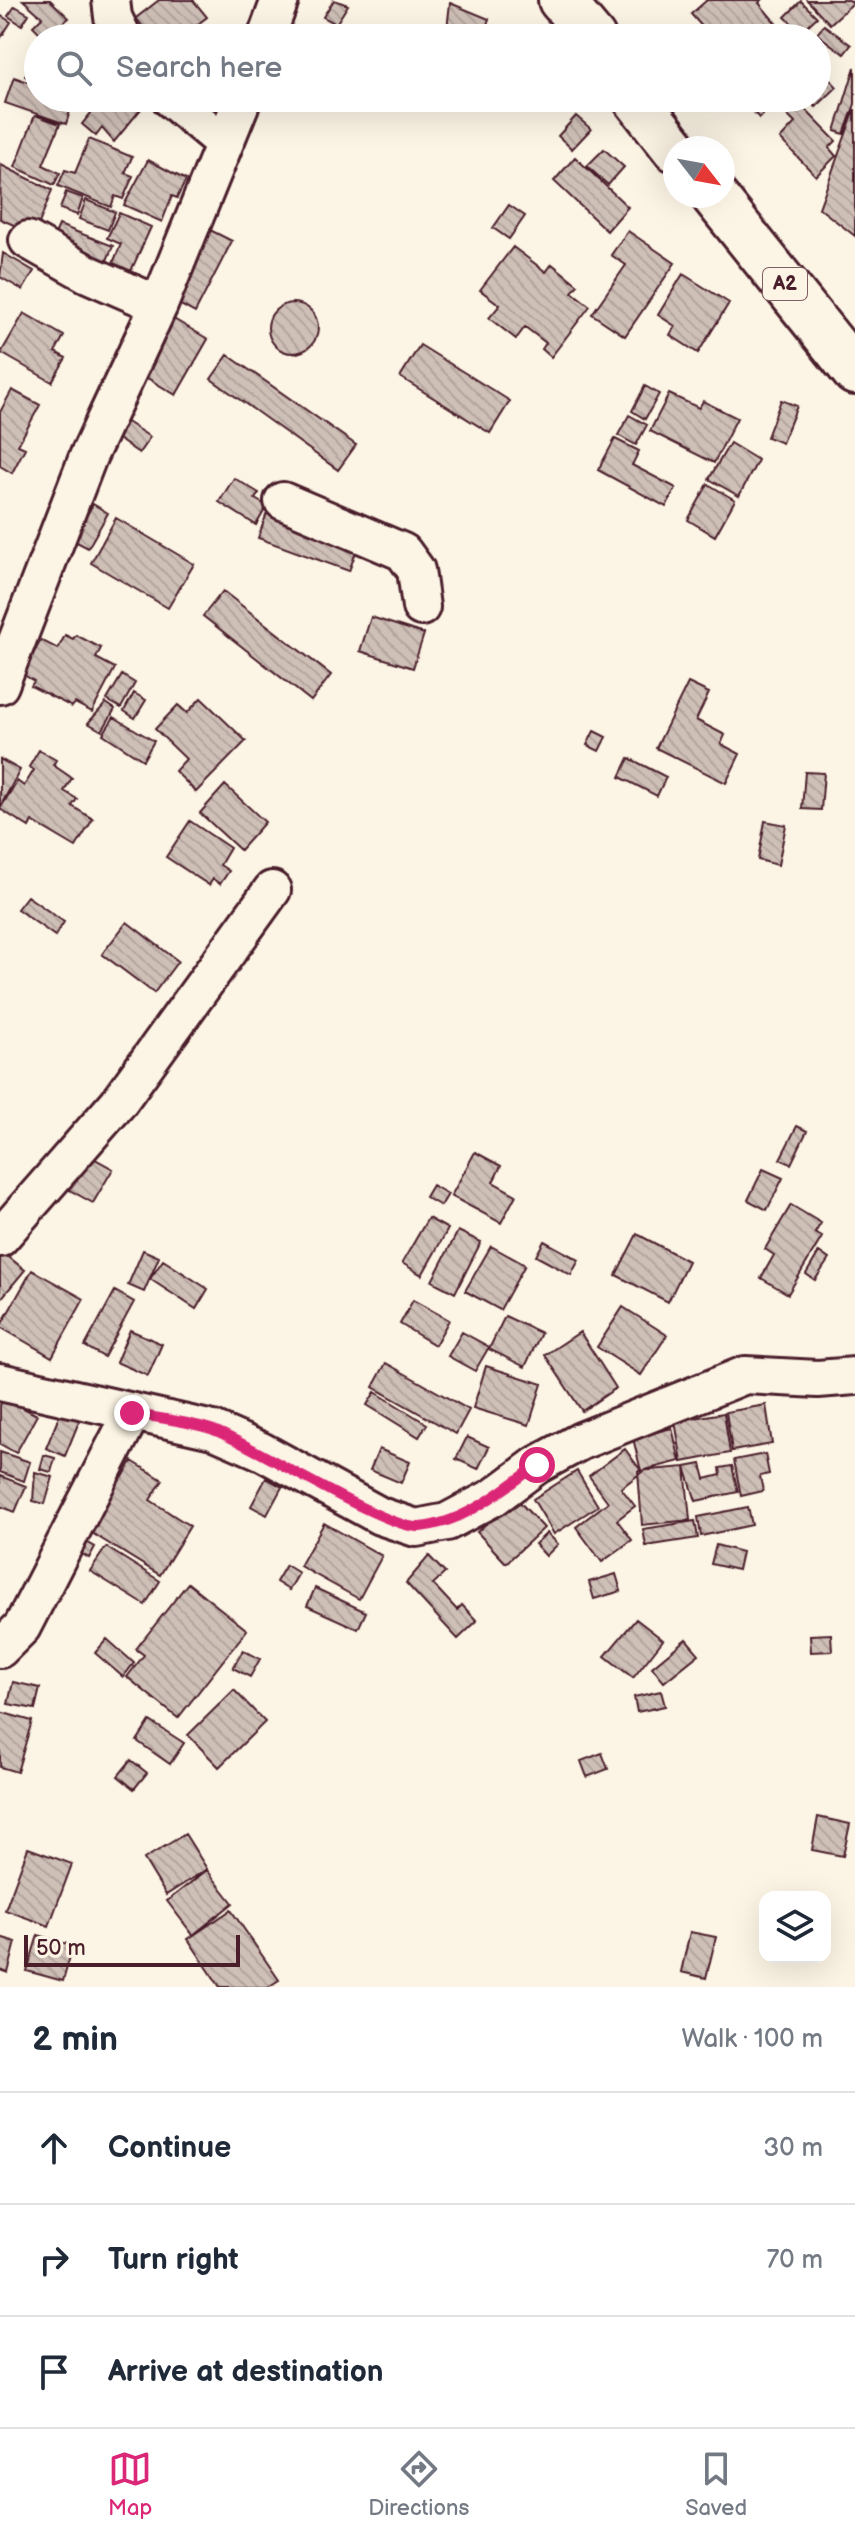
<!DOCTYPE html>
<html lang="en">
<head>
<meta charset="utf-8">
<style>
  :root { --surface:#fff; --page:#f2f2f3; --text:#1f2937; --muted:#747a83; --line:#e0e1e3; --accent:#db2777 }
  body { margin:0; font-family:"Balsamiq Sans",sans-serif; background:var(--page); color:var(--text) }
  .controls { position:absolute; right:24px; bottom:24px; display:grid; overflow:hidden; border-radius:16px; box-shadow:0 8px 32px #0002 }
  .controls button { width:72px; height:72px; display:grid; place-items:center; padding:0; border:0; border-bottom:2px solid var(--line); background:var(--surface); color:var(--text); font:40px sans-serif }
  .compass { position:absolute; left:663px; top:136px; width:72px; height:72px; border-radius:50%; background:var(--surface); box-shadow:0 8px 32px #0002; rotate:121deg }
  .scale { position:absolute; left:24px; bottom:20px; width:216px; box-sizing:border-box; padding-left:8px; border:4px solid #4a1f2b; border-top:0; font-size:22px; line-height:28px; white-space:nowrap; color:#4a1f2b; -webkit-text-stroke:6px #fcf5e5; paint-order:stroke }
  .stop { position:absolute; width:24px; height:24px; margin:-18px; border:6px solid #db2777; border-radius:50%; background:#fff }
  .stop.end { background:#db2777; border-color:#fff; box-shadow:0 2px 8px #0008 }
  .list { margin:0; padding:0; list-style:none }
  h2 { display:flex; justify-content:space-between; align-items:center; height:104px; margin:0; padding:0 32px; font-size:34px }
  h2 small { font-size:26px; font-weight:400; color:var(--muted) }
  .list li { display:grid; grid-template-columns:52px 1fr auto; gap:24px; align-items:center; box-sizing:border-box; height:112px; padding:0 32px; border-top:2px solid var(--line) }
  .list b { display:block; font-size:30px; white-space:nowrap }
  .list em { font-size:26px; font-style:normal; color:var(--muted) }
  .icon { flex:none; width:44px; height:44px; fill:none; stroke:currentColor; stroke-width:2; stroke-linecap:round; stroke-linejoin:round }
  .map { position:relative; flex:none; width:855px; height:1987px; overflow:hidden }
  .search { position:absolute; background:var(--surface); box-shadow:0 8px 32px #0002; left:24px; right:24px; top:24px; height:88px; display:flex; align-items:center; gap:20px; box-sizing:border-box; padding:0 28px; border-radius:44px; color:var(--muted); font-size:30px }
  .sheet { height:440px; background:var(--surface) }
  nav { display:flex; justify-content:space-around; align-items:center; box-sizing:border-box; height:112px; border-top:2px solid var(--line); background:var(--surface); font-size:22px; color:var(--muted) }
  nav a { display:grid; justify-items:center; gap:4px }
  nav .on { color:var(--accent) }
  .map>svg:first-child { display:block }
</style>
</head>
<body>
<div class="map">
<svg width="855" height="1987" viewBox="0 0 855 1987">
  <defs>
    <pattern id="building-back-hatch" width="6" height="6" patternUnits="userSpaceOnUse" patternTransform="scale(2)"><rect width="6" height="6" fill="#cfc0b7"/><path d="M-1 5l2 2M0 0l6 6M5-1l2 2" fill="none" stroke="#b3a59e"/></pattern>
  </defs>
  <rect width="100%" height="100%" fill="#fcf5e5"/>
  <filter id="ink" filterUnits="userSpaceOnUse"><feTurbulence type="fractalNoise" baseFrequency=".0125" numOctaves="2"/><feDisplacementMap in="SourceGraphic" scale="16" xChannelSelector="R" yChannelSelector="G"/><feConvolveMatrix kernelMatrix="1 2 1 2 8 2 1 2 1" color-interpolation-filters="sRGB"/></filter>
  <g filter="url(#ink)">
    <!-- building -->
    <path fill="url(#building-back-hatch)" stroke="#4a1f2b" stroke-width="2" d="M23 0H50L69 18 45 38 33 26 42 17Z
      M159 0H193L207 17 180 38H152L136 18Z
      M334 0 348 5 336 24 323 17Z
      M707 0H762L759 3 779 27 767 38H712L691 14Z
      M807 0H849L853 3 830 24Z
      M801 1 817 17 801 32 785 17Z
      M450 3 489 19 482 38H446Z
      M15 6 29 14 22 25 8 16Z
      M0 15 11 22 0 39Z
      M824 25 851 45 844 54 817 34Z
      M493 28 508 35 506 38H487Z
      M32 62 38 66V83L25 76Z
      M855 67V104L844 134 835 131Z
      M826 75 837 87 816 107 807 98H817V83Z
      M14 77 38 86V98H74L66 124 5 103Z
      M103 98H150L114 142 102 128 96 136 82 124Z
      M741 98H780L759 118Z
      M795 99 836 141 829 148 836 156 816 176 780 139 795 123 783 111Z
      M855 109V236L819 208Z
      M35 115 60 124 43 165 60 173 54 185 15 167Z
      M576 116 591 129 572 149 558 136Z
      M89 139 132 157 125 173 133 176 123 199 115 196 111 207 58 186 65 170 75 173Z
      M604 149 624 167 608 185 587 166Z
      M575 157 628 207 607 231 554 181Z
      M148 160 186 180 177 198 172 196 162 222 124 205Z
      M1 165 52 190 35 234 0 219Z
      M66 192 83 198 77 215 60 209Z
      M86 200 115 212 108 230 79 219Z
      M509 205 525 216 509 239 493 228Z
      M119 213 151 227 131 271 113 263 121 244 107 238Z
      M59 225 113 246 105 265 51 244Z
      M202 226 232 241 195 313 166 297Z
      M628 231 675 263 625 336 592 314 626 265 611 255Z
      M513 247 546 272 552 264 578 285 572 292 590 306 551 357 542 349 546 343 525 327 516 339 489 318 500 305 480 290Z
      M3 253 34 271 23 290 0 277Z
      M683 274 729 303 698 353 670 335 675 326 658 315Z
      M268 328a25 25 0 1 1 50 0a25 25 0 1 1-50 0Z
      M24 313 64 336 55 352 66 358 52 382 1 353Z
      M165 314 208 339 176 395 132 369Z
      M420 345 510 401 490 433 400 377Z
      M228 355 356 445 338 470 211 379Z
      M645 386 659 394 645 419 632 411Z
      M12 390 40 405 18 445 25 448 12 473 0 466V412Z
      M669 394 699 408 703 401 737 418 714 463 650 431Z
      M781 400 797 406 782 443 767 437Z
      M629 415 647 425 636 445 618 435Z
      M122 419 150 437 139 453 112 435Z
      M615 439 639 451 632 465 676 488 666 507 598 470Z
      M730 443 758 460 739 496 709 479Z
      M234 478 259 493 255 499 267 506 256 525 219 502Z
      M708 484 735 500 715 536 688 520Z
      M276 488 367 522 349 571 258 538Z
      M93 504 108 513 88 548 73 540Z
      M116 518 194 564 168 608 91 563Z
      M223 591 331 675 311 701 203 616Z
      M371 617 424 634 413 668 360 651Z
      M65 635 73 639 76 635 101 648 96 658 115 668 92 712 75 703 72 707 31 686 34 681 22 674 41 640 58 649Z
      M122 675 135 683 121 708 107 700Z
      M688 683 709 693 696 720 725 735 721 744 740 754 726 783 656 748Z
      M134 693 146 700 135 718 124 711Z
      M201 698 246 741 196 792 175 771 186 759 155 729 178 705 187 713Z
      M106 703 115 709 102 731 88 723Z
      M114 717 154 741 143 760 103 734Z
      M594 731 606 737 599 751 587 745Z
      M39 750 56 760 53 765 72 778 64 791 77 799 72 806 93 819 76 847 32 821 29 827 0 809 17 781 24 786 34 770 29 767Z
      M629 758 666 777 657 796 620 777Z
      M0 759 20 770 0 807Z
      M805 772 824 773 821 810 802 809Z
      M225 785 265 822 240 850 200 813Z
      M190 821 230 848 220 865 229 871 220 884 213 879 209 885 166 857Z
      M765 821 786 825 778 865 758 860Z
      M27 896 64 922 55 936 17 909Z
      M127 922 178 961 154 993 102 954Z
      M797 1126 807 1131 791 1164 780 1159Z
      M68 1144 113 1169 93 1203 48 1178Z
      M475 1152 501 1166 493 1182 516 1195 501 1223 451 1196Z
      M763 1169 783 1178 767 1210 748 1200Z
      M432 1185 448 1194 441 1206 425 1197Z
      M791 1205 821 1223 815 1233 822 1237 788 1294 761 1278 774 1255 765 1249Z
      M428 1218 448 1229 422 1275 402 1263Z
      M458 1231 481 1242 455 1293 432 1281Z
      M637 1234 688 1261 668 1302 616 1275Z
      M544 1241 579 1260 571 1275 536 1256Z
      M491 1246 525 1265 500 1310 465 1291Z
      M0 1250 25 1270 0 1300Z
      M143 1250 159 1257 144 1292 128 1285Z
      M819 1252 829 1259 815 1280 806 1274Z
      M163 1260 208 1289 196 1309 150 1279Z
      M32 1270 84 1299 52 1357 0 1327Z
      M115 1291 134 1302 104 1357 85 1346Z
      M413 1300 449 1320 435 1345 400 1324Z
      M623 1307 667 1335 641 1375 597 1347Z
      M505 1316 541 1333 525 1367 489 1349Z
      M130 1330 162 1344 148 1376 116 1362Z
      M462 1332 489 1347 475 1371 448 1356Z
      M580 1332 616 1388 582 1411 545 1355Z
      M386 1363 469 1410 456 1434 373 1387Z
      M486 1366 542 1384 529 1425 473 1408Z
      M375 1392 427 1424 419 1437 367 1405Z
      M68 1395 87 1402 65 1456 46 1448Z
      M4 1398 37 1415 16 1453 0 1444V1405Z
      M766 1405 772 1444 732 1451 726 1412Z
      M724 1413 730 1453 682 1462 675 1421Z
      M672 1428 680 1461 641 1471 633 1438Z
      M467 1437 489 1447 478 1469 456 1459Z
      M379 1449 410 1462 401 1483 370 1470Z
      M625 1449 642 1472 621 1488 635 1506 617 1520 632 1540 602 1562 576 1527 608 1502 589 1476Z
      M0 1452 30 1462 24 1481 0 1472Z
      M765 1454 769 1474 760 1476 763 1491 741 1496 734 1460Z
      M44 1455 55 1458 51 1472 40 1469Z
      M132 1461 163 1480 150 1500 190 1526 160 1575 74 1522 108 1468 123 1477Z
      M701 1464 705 1479 721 1475 720 1468 732 1466 738 1492 696 1501 685 1467Z
      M685 1467 690 1520 642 1525 638 1471Z
      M577 1471 598 1506 554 1534 533 1499Z
      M35 1472 53 1477 45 1504 33 1501Z
      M0 1476 26 1486 15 1512 0 1506Z
      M266 1478 282 1487 267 1515 251 1506Z
      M515 1497 544 1528 506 1563 477 1532Z
      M748 1507 752 1525 701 1536 698 1517Z
      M695 1521 698 1538 646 1546 643 1529Z
      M324 1523 382 1556 359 1599 300 1566Z
      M547 1533 558 1544 546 1556 535 1544Z
      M76 1536 95 1547 89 1558 69 1546Z
      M716 1545 742 1552 738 1570 711 1564Z
      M106 1547 160 1581 145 1605 90 1571Z
      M429 1556 445 1573 433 1584 457 1610 462 1605 477 1621 458 1639 406 1583Z
      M286 1565 299 1573 289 1590 276 1582Z
      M616 1574 621 1591 594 1599 589 1582Z
      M188 1583 247 1630 178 1718 127 1677 144 1655 136 1649Z
      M315 1588 366 1612 358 1629 307 1606Z
      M636 1619 663 1640 633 1678 605 1656Z
      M831 1634 832 1651 811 1652 810 1635Z
      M107 1639 134 1663 123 1677 95 1653Z
      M686 1639 699 1654 664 1682 652 1667Z
      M243 1650 260 1659 250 1677 233 1668Z
      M13 1682 40 1688 35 1709 8 1704Z
      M234 1690 265 1722 219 1767 188 1735Z
      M661 1691 665 1706 637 1712 634 1697Z
      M0 1712 32 1721 17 1772 0 1767Z
      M150 1721 184 1743 170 1764 137 1741Z
      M602 1753 608 1769 587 1777 581 1761Z
      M131 1760 147 1773 134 1789 118 1776Z
      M818 1817 850 1824 843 1856 812 1850Z
      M185 1834 207 1869 166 1895 144 1859Z
      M28 1848 72 1864 49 1926 5 1910Z
      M207 1870 233 1903 193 1935 167 1901Z
      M231 1910 279 1980 268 1987H220L188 1939Z
      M690 1932 716 1937 706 1978 681 1972Z
      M38 1935 73 1946 63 1981 27 1971Z
      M0 1937 16 1942 8 1973 0 1970Z"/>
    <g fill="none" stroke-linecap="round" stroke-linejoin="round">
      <!-- minor casing -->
      <g stroke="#4a1f2b" stroke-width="42">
        <path id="minor" d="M111 0 113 17 123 38
          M266 38 280 0
          M170 98 224 143
          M28 240 88 274 159 305
          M283 501 403 552 416 570 421 607
          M0 685 88 457 159 305 243 98
          M0 1238 118 1103 272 890
          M0 1382 213 1430 261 1451 380 1516 416 1528 447 1522 494 1497 537 1465 581 1441 745 1375 818 1379 855 1376
          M0 1649 22 1627 132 1413"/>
      </g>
      <!-- major casing -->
      <g stroke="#4a1f2b" stroke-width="50">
        <path id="major" d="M561 0 593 38
          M635 98 675 149
          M714 196 855 372"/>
      </g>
      <!-- minor -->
      <use href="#minor" stroke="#fcf5e5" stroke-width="36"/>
      <!-- major -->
      <use href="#major" stroke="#fcf5e5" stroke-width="44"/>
    </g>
  </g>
  <g fill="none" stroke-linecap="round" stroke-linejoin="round" filter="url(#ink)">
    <!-- route -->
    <path stroke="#db2777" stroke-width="10" d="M132 1413C159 1419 191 1421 216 1431 258 1448 387 1530 420 1527 464 1523 503 1490 537 1465"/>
  </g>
  <g text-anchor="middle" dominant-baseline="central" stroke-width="6" stroke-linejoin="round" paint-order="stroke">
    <!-- shield labels -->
    <rect fill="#fcf5e5" stroke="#7f5f63" stroke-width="2" x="763" y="268" width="44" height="32" rx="6"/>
    <g font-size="20" font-weight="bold" fill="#4a1f2b">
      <text x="785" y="284">A2</text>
    </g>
  </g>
</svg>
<div class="controls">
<button><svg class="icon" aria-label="layers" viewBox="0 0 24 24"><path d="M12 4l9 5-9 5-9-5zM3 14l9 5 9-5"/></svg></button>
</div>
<svg class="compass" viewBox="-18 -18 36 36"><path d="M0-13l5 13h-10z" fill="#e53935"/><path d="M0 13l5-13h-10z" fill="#747a83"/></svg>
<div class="scale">50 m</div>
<div class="stop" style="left:537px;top:1465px"></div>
<div class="stop end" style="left:132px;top:1413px"></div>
<div class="search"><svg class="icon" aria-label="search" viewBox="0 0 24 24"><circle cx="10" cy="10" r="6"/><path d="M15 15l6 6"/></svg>Search here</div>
</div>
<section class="sheet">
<h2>2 min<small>Walk · 100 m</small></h2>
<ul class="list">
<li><svg class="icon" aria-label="ahead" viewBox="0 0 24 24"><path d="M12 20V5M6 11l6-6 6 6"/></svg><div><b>Continue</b></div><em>30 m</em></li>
<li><svg class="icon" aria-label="right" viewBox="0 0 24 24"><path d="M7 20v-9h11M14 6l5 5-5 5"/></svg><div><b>Turn right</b></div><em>70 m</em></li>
<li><svg class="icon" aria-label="arrive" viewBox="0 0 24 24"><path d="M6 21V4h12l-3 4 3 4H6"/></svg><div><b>Arrive at destination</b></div></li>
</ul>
</section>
<nav>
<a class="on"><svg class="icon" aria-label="map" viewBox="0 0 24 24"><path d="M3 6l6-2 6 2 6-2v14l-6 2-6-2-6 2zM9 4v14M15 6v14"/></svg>Map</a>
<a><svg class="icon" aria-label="directions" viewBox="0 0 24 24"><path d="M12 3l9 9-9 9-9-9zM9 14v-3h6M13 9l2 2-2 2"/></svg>Directions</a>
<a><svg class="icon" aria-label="saved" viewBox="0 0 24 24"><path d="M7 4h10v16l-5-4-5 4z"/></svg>Saved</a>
</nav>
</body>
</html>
